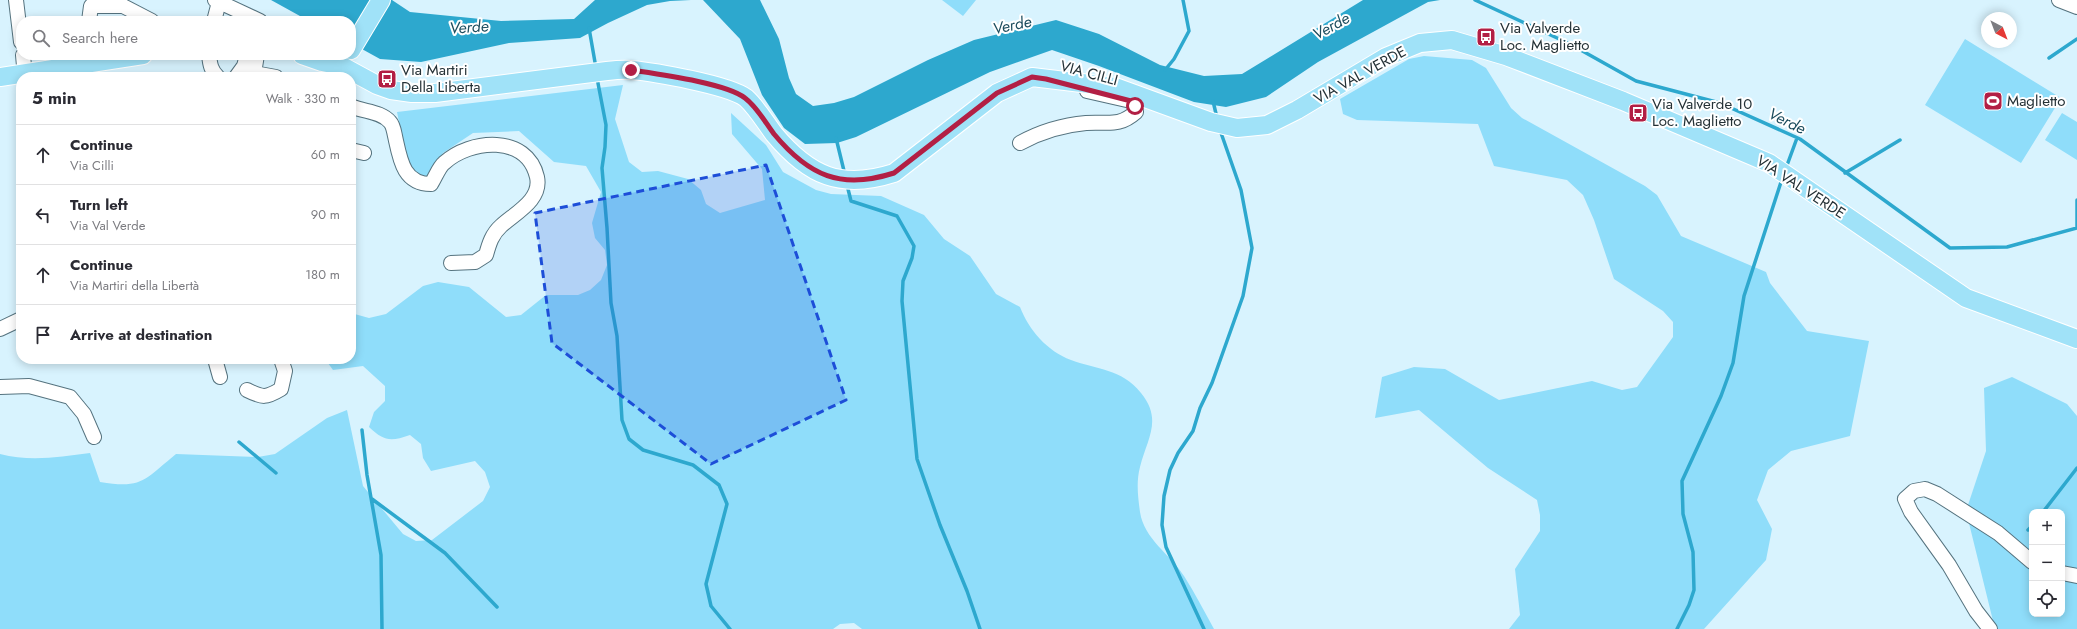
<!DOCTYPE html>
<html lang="en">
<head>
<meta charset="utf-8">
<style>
  :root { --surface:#fff; --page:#f2f2f3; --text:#2b2b33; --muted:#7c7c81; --line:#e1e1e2 }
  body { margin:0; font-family:Jost,sans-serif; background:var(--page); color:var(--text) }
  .controls { position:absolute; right:12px; bottom:12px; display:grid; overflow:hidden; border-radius:8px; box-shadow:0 2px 10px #0003 }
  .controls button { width:36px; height:36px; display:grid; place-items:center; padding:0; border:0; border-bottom:1px solid var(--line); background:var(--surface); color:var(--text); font:20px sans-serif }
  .compass { position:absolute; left:1981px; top:12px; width:36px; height:36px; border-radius:50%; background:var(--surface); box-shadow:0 2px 10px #0003; rotate:138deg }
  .stop { position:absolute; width:12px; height:12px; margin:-9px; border:3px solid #b21f44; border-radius:50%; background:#fff }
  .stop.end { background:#b21f44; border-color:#fff; box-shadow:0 1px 4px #0008 }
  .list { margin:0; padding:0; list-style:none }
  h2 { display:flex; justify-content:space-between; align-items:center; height:52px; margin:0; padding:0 16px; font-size:17px }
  h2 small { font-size:13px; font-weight:400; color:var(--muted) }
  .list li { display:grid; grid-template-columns:26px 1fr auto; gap:12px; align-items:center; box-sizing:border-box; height:60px; padding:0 16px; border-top:1px solid var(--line) }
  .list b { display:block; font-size:15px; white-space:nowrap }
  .list p { margin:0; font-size:13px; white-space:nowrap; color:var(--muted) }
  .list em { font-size:13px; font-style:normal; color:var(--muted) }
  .icon { flex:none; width:22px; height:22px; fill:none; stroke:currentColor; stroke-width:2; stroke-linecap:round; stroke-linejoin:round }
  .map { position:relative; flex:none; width:2077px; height:629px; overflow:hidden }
  .search { position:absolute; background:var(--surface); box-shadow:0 2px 10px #0003; left:16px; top:16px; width:340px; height:44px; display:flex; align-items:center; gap:10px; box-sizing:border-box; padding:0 14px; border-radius:16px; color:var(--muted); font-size:15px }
  .panel { position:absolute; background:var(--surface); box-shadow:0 2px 10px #0003; left:16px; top:72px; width:340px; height:292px; border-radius:16px }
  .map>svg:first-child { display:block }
</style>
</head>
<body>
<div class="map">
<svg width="2077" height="629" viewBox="0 0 2077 629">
  <rect width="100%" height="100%" fill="#d8f3fe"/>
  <!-- green -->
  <path fill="#8fddfa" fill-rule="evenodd" d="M942 0H976L963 16Z
    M1965 39 2061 98 2021 163 1925 105Z
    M1424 56 1472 60 1486 68 1511 108 1522 118 1645 186 1657 195 1681 236 1766 272 1770 283 1807 331 1869 341 1850 436 1791 451 1768 470 1757 500 1772 529 1766 560 1704 629H1509L1520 615 1515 569 1540 531V515L1537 500 1488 468 1419 410 1375 418 1382 377 1414 367 1445 369 1499 400 1592 381 1622 390 1637 387 1673 337V322L1663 311 1614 279 1594 220 1583 195 1567 180 1494 166 1478 124 1357 120 1343 114 1340 99 1409 59Z
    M623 85 615 119 629 162 642 172 658 171 688 179 701 190 706 204 720 213 765 200 762 169 732 134 731 113 766 145 783 172 816 190 831 194 881 196 924 215 944 239 970 256 996 294 1020 307C1029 330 1047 351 1071 360 1097 370 1121 368 1141 393 1163 420 1147 439 1140 467 1136 482 1138 497 1140 512 1144 539 1170 554 1184 576 1195 593 1204 611 1214 629H862L854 623 840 624 833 629H0V454C30 462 60 457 90 453L100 482C143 489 144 480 176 454L258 457 275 454 327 418 347 410 363 486 403 534 416 541 432 540 483 501 490 487 485 472 475 461 431 471 423 458 421 444 410 435C390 442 384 441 369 427L374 412 385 401V386L363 366 333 370 325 359H351V313L369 318 386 314 423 286 438 282 469 287 506 317 521 315 546 295H578L590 290 601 280 607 265 605 250 595 238 592 223 601 192 586 166 554 162 519 131 473 133 443 153 429 177 415 173 407 161 397 112Z
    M2062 113 2077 122V160L2045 140Z
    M2012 377 2067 404 2077 416V629H1995L1966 511 1986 451 1984 388ZM2032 512H2062V614H2032Z"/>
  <!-- water -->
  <path fill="#2da8ce" d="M271 0H392L410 12 501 21 574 19 595 0H691L670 1 647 5 608 23 580 38 509 43 421 62 380 59 351 43V21H309Z
    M703 0H760L779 39 789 78 796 94 813 106 834 103 854 97 928 60 974 40 1056 20 1099 34 1160 65 1204 76 1242 74 1363 0H1440L1428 2 1318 62 1266 97 1226 107 1194 102 1099 66 1052 50 990 72 856 137 837 143 805 144 784 128 762 95 740 39Z"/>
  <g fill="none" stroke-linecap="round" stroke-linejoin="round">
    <!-- stream -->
    <path stroke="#2da8ce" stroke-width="3.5" d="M1475 0 1570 44 1636 81 1720 103 1800 139 1950 248 2007 247 2077 228
      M589 28 596 68
      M2049 58 2077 39
      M1165 70 1174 59 1189 31 1183 0
      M597 78 606 125 605 147 602 168 607 228 611 303 617 336 622 420 629 439 643 450 693 465 719 485 727 504 706 584 711 606 730 629
      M1213 101 1217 118
      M836 138 845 175
      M1786 168 1797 138
      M1845 173 1900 140
      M847 185 851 201 897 216 914 246 912 258 903 281 902 301 917 459 940 525 967 591 980 629
      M2077 228V200
      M362 430 367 475 381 555 382 629
      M239 442 276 473
      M372 499 445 553 497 607
      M2043 512 2077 468
      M2028 530 2032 526
      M1204 629 1166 547 1162 525 1164 496 1170 470 1178 453 1193 431 1200 408 1212 383 1243 296 1252 248 1241 190 1220 130
      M1677 629 1689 605 1694 590 1693 552 1683 514 1682 481 1721 396 1733 363 1744 296 1782 179"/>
    <!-- minor casing -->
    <g stroke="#55737f" stroke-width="16">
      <path id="minor" d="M16 0 21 42
        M215 0 260 21
        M2059 0 2077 7
        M89 21 91 6H123L152 21
        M214 21 219 2
        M23 55 25 77
        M209 55C210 64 211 71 218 77
        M254 73 276 77
        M236 77 244 66 247 55
        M251 77 254 73 257 55
        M351 106C363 112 381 111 390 122 393 125 394 131 395 136 400 159 403 184 431 184 435 178 439 167 444 163 470 139 527 134 537 177 542 200 515 213 501 226 492 234 489 244 486 255L475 262 451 263
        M1020 143C1040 132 1063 125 1086 123 1107 121 1118 128 1136 112L1135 106 1131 101 1087 91
        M351 150 364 153
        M0 329 21 319
        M215 359 220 377
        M0 387 29 386 70 397 84 414 94 437
        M247 390C263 398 266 398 281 389L285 371 281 359
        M2062 573 2077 576
        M1990 629 1976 611 1949 565 1911 512 1905 499 1914 491 1925 489 1937 494 1998 533 2032 562"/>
    </g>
    <!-- major casing -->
    <g stroke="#fff" stroke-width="20">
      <path id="major" d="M351 50 381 0
        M302 55 322 62 342 66 377 85 391 90 412 93H435L607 71C615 70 623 69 631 70 654 72 729 85 746 98 757 108 765 122 774 134 809 176 841 190 894 173L997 93 1032 77 1115 87 1211 122 1237 128 1267 125 1297 110 1386 57 1420 43 1452 40 1506 56 1623 101 1769 163 1966 298 2077 339
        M0 77 143 55"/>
    </g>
    <!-- minor -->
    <use href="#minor" stroke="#fff" stroke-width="14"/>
    <!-- major -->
    <use href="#major" stroke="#a0e2f8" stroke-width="18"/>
  </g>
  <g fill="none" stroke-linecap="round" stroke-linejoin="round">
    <!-- route -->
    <path stroke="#b21f44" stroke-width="5" d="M631 70C657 74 726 83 745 98 757 107 765 122 774 134 809 176 841 190 894 173L997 93 1032 77 1046 79 1131 101 1135 106"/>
  </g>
  <!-- marked area -->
  <path fill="#1d4ed8" fill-opacity="0.2" stroke="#1d4ed8" stroke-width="3" stroke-dasharray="8 5" stroke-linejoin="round" d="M766 165 846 400 711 464 552 343 535 213Z"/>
  <!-- icons -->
  <defs>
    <g id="bus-square" transform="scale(1)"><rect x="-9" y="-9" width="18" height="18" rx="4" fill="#b21f44" stroke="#fff"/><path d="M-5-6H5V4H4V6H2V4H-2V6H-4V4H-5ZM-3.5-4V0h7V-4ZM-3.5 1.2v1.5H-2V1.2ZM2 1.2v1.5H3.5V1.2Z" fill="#fff"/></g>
    <g id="stadium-square" transform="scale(1)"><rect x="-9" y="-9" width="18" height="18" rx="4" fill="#b21f44" stroke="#fff"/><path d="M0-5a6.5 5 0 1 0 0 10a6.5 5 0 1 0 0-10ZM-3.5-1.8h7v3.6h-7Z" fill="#fff"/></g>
  </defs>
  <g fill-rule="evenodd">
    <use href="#bus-square" x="1486" y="37"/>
    <use href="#bus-square" x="387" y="79"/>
    <use href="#stadium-square" x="1993" y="101"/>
    <use href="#bus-square" x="1638" y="113"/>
  </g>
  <g text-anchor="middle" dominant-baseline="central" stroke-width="4" stroke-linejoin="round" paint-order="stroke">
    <!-- poi labels -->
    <g font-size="15" fill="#243136" stroke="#fff" text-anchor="start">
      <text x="1500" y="28">Via Valverde<tspan x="1500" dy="17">Loc. Maglietto</tspan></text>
      <text x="401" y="70">Via Martiri<tspan x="401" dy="17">Della Liberta</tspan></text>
      <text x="2007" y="101">Maglietto</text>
      <text x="1652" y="104">Via Valverde 10<tspan x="1652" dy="17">Loc. Maglietto</tspan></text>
    </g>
    <!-- street labels -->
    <g font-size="15" fill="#243136" stroke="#fff">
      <text transform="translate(1089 73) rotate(15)">VIA CILLI</text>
      <text transform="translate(1360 75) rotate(-29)">VIA VAL VERDE</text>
      <text transform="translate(1801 187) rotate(33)">VIA VAL VERDE</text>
    </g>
    <!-- water labels -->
    <g font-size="16" font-style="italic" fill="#1d4d5e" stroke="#fff">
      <text transform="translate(1012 25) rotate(-12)">Verde</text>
      <text transform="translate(1331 26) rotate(-29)">Verde</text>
      <text transform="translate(469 27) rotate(-4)">Verde</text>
      <text transform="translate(1787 121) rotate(26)">Verde</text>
    </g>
  </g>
</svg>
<div class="controls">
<button>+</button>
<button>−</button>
<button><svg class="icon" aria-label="locate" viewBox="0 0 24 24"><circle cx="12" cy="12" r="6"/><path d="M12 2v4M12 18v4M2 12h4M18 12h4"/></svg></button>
</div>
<svg class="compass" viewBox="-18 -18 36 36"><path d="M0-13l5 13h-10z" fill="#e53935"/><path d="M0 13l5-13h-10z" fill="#7c7c81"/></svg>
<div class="stop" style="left:1135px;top:106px"></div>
<div class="stop end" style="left:631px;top:70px"></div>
<div class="search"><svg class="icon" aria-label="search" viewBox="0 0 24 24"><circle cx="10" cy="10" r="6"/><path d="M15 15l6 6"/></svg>Search here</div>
<section class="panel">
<h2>5 min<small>Walk · 330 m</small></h2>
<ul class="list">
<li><svg class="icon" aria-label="ahead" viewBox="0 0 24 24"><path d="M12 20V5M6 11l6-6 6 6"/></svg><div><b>Continue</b><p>Via Cilli</p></div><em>60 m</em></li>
<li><svg class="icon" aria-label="left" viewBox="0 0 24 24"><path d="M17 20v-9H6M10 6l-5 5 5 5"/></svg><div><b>Turn left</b><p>Via Val Verde</p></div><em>90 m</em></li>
<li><svg class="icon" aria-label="ahead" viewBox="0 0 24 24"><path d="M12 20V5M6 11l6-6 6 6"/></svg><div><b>Continue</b><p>Via Martiri della Libertà</p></div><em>180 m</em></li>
<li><svg class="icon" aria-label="arrive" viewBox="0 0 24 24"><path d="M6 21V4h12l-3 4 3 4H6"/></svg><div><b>Arrive at destination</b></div></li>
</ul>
</section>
</div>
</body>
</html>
